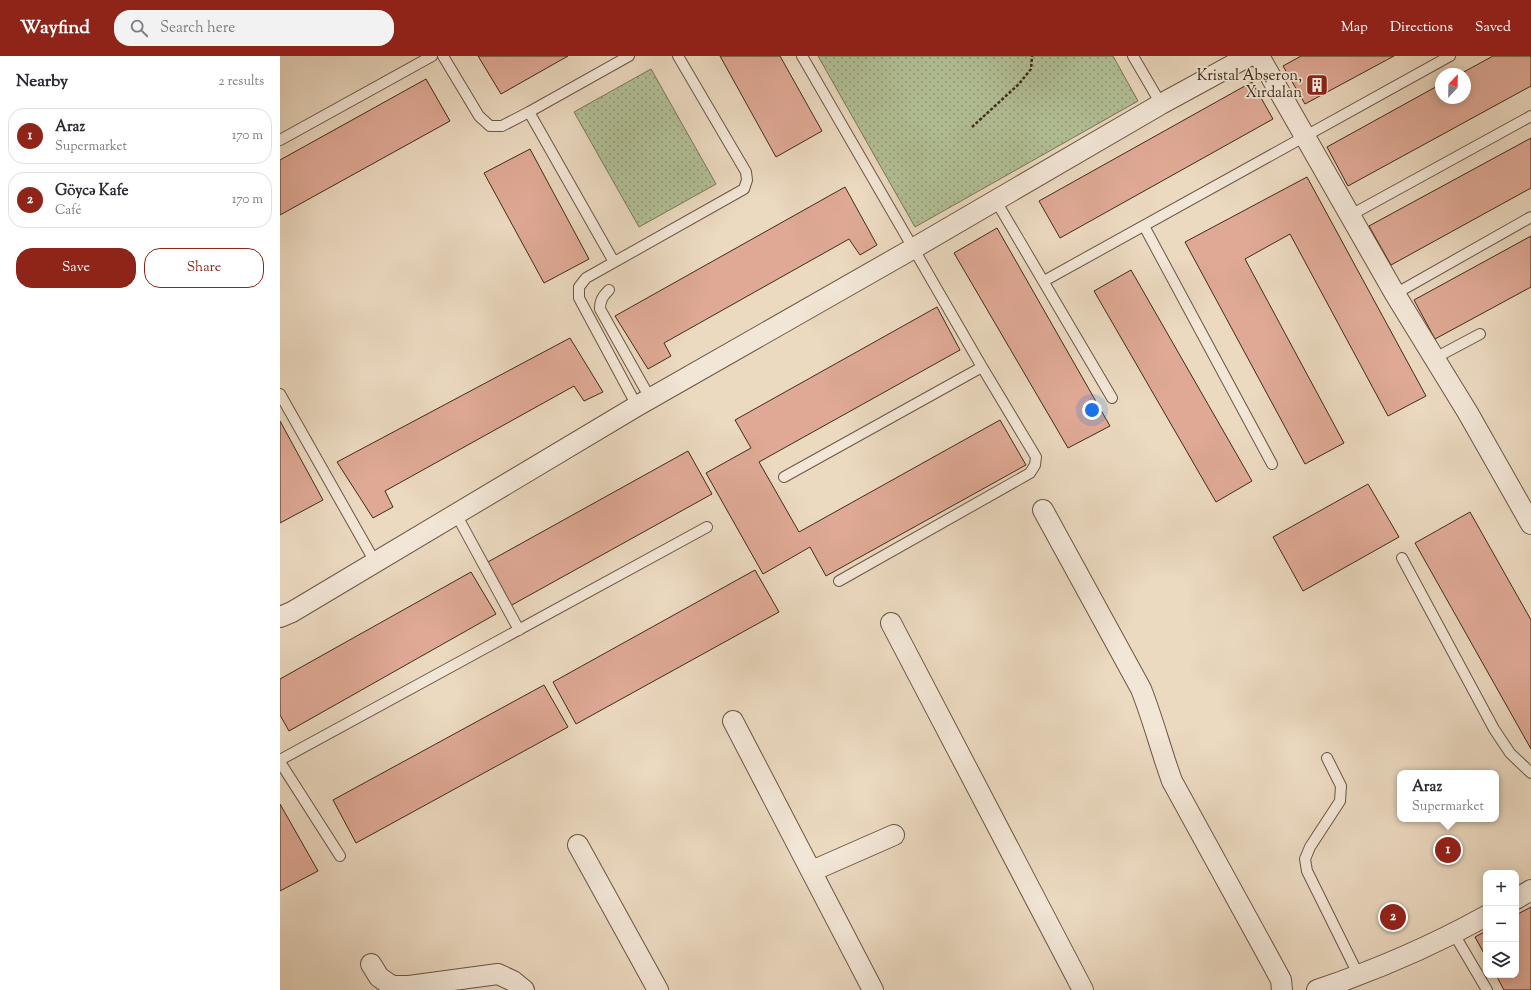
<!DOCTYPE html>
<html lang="en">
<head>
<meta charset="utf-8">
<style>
  :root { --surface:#fff; --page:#f2f2f3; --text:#2b2b33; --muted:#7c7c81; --line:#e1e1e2; --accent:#8f2418 }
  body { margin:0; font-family:"Sorts Mill Goudy",serif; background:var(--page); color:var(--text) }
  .controls { position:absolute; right:12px; bottom:12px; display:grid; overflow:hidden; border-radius:8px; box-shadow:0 2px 10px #0003 }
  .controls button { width:36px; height:36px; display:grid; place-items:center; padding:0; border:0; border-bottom:1px solid var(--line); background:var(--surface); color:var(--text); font:20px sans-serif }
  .compass { position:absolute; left:1155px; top:12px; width:36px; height:36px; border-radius:50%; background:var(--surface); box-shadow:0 2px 10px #0003; rotate:22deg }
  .you { position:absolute; left:812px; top:354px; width:14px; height:14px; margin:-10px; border:3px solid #fff; border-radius:50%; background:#1a73e8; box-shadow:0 0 0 6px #1a73e833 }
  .badge { display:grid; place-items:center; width:26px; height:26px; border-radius:50%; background:var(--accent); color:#fff; font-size:13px; font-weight:700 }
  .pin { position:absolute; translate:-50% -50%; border:2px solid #fff; box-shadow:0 1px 4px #0006 }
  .popup { position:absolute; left:1117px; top:714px; width:102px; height:52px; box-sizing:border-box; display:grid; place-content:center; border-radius:8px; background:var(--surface); filter:drop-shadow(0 1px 3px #0005); font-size:13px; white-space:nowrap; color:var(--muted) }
  .popup b { font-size:15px; color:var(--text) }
  .popup::after { content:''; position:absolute; left:50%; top:100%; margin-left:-8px; border:8px solid transparent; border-top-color:var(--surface) }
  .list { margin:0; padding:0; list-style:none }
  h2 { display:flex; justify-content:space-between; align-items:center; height:52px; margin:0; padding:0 16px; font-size:17px }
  h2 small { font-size:13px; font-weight:400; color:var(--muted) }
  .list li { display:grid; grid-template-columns:26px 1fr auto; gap:12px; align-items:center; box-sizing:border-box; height:56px; margin:0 8px 8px; padding:0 8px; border:1px solid var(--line); border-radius:16px }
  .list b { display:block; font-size:15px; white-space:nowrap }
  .list p { margin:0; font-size:13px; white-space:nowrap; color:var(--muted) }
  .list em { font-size:13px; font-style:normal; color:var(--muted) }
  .actions { display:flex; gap:8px; padding:12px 16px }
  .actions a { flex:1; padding:9px 0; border:1px solid var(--accent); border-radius:16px; text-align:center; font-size:14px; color:var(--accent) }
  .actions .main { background:var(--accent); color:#fff }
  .icon { flex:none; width:22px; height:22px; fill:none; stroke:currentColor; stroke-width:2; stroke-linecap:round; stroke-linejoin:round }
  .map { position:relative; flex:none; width:1251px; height:934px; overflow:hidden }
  header { display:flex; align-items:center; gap:24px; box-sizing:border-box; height:56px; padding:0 20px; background:var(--accent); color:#fff }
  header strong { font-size:19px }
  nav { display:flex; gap:22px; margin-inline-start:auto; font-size:14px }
  .search { width:280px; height:36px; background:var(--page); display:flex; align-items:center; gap:10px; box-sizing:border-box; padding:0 14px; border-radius:16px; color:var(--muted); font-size:15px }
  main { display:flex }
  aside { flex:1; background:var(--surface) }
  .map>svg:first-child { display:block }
</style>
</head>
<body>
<header>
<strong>Wayfind</strong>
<div class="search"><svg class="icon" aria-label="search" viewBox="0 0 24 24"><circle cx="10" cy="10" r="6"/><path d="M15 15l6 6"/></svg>Search here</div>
<nav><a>Map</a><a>Directions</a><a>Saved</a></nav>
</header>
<main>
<aside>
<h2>Nearby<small>2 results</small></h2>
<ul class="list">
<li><span class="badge">1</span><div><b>Araz</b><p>Supermarket</p></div><em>170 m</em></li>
<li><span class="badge">2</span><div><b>Göycə Kafe</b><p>Café</p></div><em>170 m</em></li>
</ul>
<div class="actions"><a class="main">Save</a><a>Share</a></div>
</aside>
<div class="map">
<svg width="1251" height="934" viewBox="0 0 1251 934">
  <defs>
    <pattern id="park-dots" width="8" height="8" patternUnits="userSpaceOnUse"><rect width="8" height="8" fill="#b2c096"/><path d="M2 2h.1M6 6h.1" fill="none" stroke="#929c7a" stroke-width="1.8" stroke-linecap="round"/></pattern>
  </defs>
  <rect width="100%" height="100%" fill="#ebd9c0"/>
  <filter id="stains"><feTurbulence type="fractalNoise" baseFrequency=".005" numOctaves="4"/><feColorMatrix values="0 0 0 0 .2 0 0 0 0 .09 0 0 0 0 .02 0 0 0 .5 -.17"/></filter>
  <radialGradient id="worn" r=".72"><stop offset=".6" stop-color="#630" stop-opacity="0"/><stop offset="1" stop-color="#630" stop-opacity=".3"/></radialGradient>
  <!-- park -->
  <path fill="url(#park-dots)" stroke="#7a7658" d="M538 0H833L858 45 635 171Z
    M371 13 436 128 359 171 294 56Z"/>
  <!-- building -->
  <path fill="#dfa995" stroke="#412b1b" d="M198 0H288L221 38Z
    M440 0H500L542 75 496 101Z
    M1021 0H1114L1025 48 1003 10Z
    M1213 0H1251V30L1068 130 1047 91 1161 28V42H1185V18H1180Z
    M146 23 170 65 0 159V104Z
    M972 26 993 63 780 182 759 145Z
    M1251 82V132L1111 209 1089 170Z
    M250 93 309 203 264 227 204 117Z
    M1027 121 1146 340 1108 360 1010 178 965 203 1064 387 1025 408 905 186Z
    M565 131 597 189 580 199 569 183 384 287 391 300 368 313 335 260Z
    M717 172 830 370 788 392 674 197Z
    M1251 180V231L1155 283 1134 244Z
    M851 214 972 425 936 446 814 235Z
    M657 251 680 294 479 406 519 476 720 364 746 409 546 520 530 491 483 518 426 417 471 392 455 364Z
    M290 282 323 336 304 345 294 330 105 435 113 451 93 462 57 406Z
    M0 365 43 444 0 467Z
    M408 395 432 438 230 550 206 507Z
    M1088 428 1119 481 1023 535 993 481Z
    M1190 456 1251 564V693L1135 487Z
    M475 514 499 556 296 668 273 626Z
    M191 516 216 558 9 675 0 659V623Z
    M264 629 288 671 76 787 53 744Z
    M0 748 38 815 0 835Z
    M1251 851V934H1224L1216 919H1236V859Z
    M1206 875V901L1195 881Z"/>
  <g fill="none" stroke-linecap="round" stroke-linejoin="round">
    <!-- service casing -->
    <g stroke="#6c5644" stroke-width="12">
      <path id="service" d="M163 0 199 60 210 70H222L249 56 349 0
        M522 0 702 311 756 401 755 409 750 417 559 525
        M853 0 881 48
        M249 56 334 206
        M0 84 152 0
        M716 145 832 342
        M1069 160 1251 60
        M864 170 992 408
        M764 225 1170 0
        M329 234C323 240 320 244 320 253L370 342
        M1115 238 1251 161
        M1155 302 1200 278
        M0 338 95 506
        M357 350 299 242V231L306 222 464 133 467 124 466 116 398 0
        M504 421 702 311
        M176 458 239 574
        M1122 502 1214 673 1230 697 1251 717
        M1047 702 1061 730 1060 745 1030 791 1025 803 1027 815 1079 920
        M0 704 427 471
        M0 706 60 800
        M1174 878 1207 934"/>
    </g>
    <!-- minor casing -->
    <g stroke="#6c5644" stroke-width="22">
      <path id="minor" d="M979 0 1115 238 1188 357 1251 468
        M763 454 861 633C873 663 881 695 892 725L994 911 1001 924 1002 934
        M0 561 12 556 357 350 634 192 881 48 969 0
        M611 567 803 934
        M453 665 593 934
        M298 789 378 934
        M532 815 614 779
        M1236 843 1251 834
        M91 908 99 921 112 930H129L218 918 233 925 244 934
        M1037 934C1096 914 1152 890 1206 860"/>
    </g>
    <!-- path -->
    <path stroke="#412b1b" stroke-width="2.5" stroke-dasharray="3 2" stroke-linecap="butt" d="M692 71 739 28 751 13 752 0"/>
    <!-- service -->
    <use href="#service" stroke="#f2e6d6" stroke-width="10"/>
    <!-- minor -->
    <use href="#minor" stroke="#f2e6d6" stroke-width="20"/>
  </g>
  <!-- icons -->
  <defs>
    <g id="building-square" transform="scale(1.15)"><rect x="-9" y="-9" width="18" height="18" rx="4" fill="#8f2418" stroke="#f2e6d6"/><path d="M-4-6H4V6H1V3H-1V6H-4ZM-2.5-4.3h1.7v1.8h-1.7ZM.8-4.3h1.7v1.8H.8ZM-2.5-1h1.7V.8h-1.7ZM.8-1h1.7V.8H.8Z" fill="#fff"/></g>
  </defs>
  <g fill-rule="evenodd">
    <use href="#building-square" x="1037" y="29"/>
  </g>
  <g text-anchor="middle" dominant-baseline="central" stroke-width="3.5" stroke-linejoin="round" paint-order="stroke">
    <!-- poi labels -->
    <g font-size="15" fill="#412b1b" stroke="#f2e6d6" text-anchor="end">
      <text x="1022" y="20">Kristal Abşeron,<tspan x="1022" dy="17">Xırdalan</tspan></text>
    </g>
  </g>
  <rect width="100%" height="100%" filter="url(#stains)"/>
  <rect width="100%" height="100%" fill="url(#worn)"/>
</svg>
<div class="controls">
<button>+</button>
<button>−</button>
<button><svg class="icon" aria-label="layers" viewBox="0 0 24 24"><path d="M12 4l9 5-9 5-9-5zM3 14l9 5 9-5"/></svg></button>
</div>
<svg class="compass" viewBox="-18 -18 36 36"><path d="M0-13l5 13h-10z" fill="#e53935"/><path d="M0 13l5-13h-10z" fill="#7c7c81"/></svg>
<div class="you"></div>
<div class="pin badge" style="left:1168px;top:794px">1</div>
<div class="popup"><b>Araz</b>Supermarket</div>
<div class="pin badge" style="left:1113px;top:861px">2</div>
</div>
</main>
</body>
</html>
